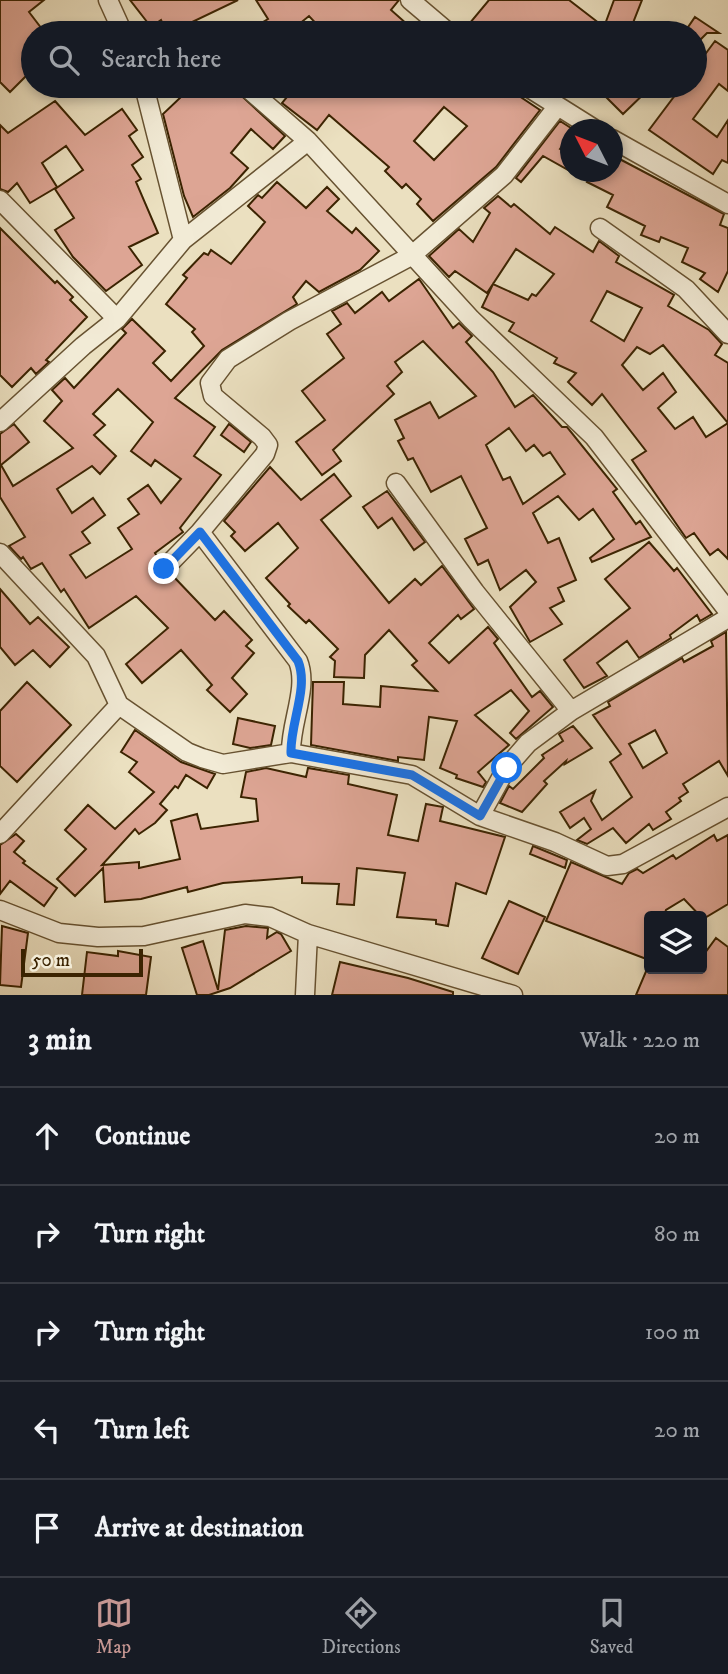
<!DOCTYPE html>
<html lang="en">
<head>
<meta charset="utf-8">
<style>
  :root { --surface:#171b24; --page:#242831; --text:#f1f3f6; --muted:#9ea1a6; --line:#363941; --accent:#c59692 }
  body { margin:0; font-family:"IM FELL DW Pica",serif; background:var(--page); color:var(--text) }
  .controls { position:absolute; right:21px; bottom:21px; display:grid; overflow:hidden; border-radius:7px; box-shadow:0 4px 10px #0003 }
  .controls button { width:63px; height:63px; display:grid; place-items:center; padding:0; border:0; border-bottom:2px solid var(--line); background:var(--surface); color:var(--text); font:35px sans-serif }
  .compass { position:absolute; left:560px; top:119px; width:63px; height:63px; border-radius:50%; background:var(--surface); box-shadow:0 4px 10px #0003; rotate:312deg }
  .scale { position:absolute; left:21px; bottom:18px; width:122px; box-sizing:border-box; padding-left:7px; border:4px solid #3b2301; border-top:0; font-size:19px; line-height:24px; white-space:nowrap; color:#3b2301; -webkit-text-stroke:5px #f2ebd6; paint-order:stroke }
  .stop { position:absolute; width:21px; height:21px; margin:-16px; border:5px solid #1a73e8; border-radius:50%; background:#fff }
  .stop.end { background:#1a73e8; border-color:#fff; box-shadow:0 2px 7px #0008 }
  .list { margin:0; padding:0; list-style:none }
  h2 { display:flex; justify-content:space-between; align-items:center; height:91px; margin:0; padding:0 28px; font-size:30px }
  h2 small { font-size:23px; font-weight:400; color:var(--muted) }
  .list li { display:grid; grid-template-columns:46px 1fr auto; gap:21px; align-items:center; box-sizing:border-box; height:98px; padding:0 28px; border-top:2px solid var(--line) }
  .list b { display:block; font-size:26px; white-space:nowrap }
  .list em { font-size:23px; font-style:normal; color:var(--muted) }
  .icon { flex:none; width:38px; height:38px; fill:none; stroke:currentColor; stroke-width:2; stroke-linecap:round; stroke-linejoin:round }
  .map { position:relative; flex:none; width:728px; height:995px; overflow:hidden }
  .search { position:absolute; background:var(--surface); box-shadow:0 4px 10px #0003; left:21px; right:21px; top:21px; height:77px; display:flex; align-items:center; gap:18px; box-sizing:border-box; padding:0 24px; border-radius:38px; color:var(--muted); font-size:26px }
  .sheet { height:581px; background:var(--surface) }
  nav { display:flex; justify-content:space-around; align-items:center; box-sizing:border-box; height:98px; border-top:2px solid var(--line); background:var(--surface); font-size:19px; color:var(--muted) }
  nav a { display:grid; justify-items:center; gap:4px }
  nav .on { color:var(--accent) }
  .map>svg:first-child { display:block }
</style>
</head>
<body>
<div class="map">
<svg width="728" height="995" viewBox="0 0 728 995">
  <rect width="100%" height="100%" fill="#ebe0c0"/>
  <filter id="stains"><feTurbulence type="fractalNoise" baseFrequency=".00286" numOctaves="4"/><feColorMatrix values="0 0 0 0 .2 0 0 0 0 .09 0 0 0 0 .02 0 0 0 .5 -.17"/></filter>
  <radialGradient id="worn" r=".72"><stop offset=".6" stop-color="#630" stop-opacity="0"/><stop offset="1" stop-color="#630" stop-opacity=".3"/></radialGradient>
  <!-- building -->
  <path fill="#dda594" stroke="#3b2301" stroke-width="2" fill-rule="evenodd" d="M0 0H44L29 12 45 33H33V69L10 92 0 82Z
    M130 0H238L190 23 194 33H167L161 20 151 27Z
    M256 0H399L391 10 417 33H325L309 16 288 33H245L268 19Z
    M489 0H569L604 27 614 0H642L629 33H503L494 27 489 33H480L469 24Z
    M695 17 719 33H707L695 45V33H684Z
    M715 41 728 50V91L719 84 693 119 717 137 728 120V163L722 160 713 174 649 130 682 86H695V68Z
    M178 86H231L285 136 273 149 251 129 231 153 248 168 230 188 193 217 184 196 163 114 182 96Z
    M273 86H504L540 110 496 167 433 221 417 204 421 199 406 184 402 188 385 171 389 167 329 115 317 130 282 103 287 97ZM444 107 467 126 434 160 414 141Z
    M595 86H652L623 114Z
    M55 101 85 135 122 109 137 130 129 136 143 157 132 165 141 179 136 182 158 233 129 247 142 265 106 291 73 257 55 230 74 218 55 189 83 170 66 146 42 163 57 187 30 203 17 183 8 192 0 189V125L8 133Z
    M560 121 574 130H570V135L560 149 570 155V171L543 156 521 182 516 178Z
    M612 155 724 214 720 225 728 228V271L718 292 700 279 705 273 682 262 688 248 661 237 659 242 641 235 645 226 607 207 613 195 587 182 593 172H612Z
    M277 182 306 208 327 187 339 199 327 211 352 233 356 228 379 251 360 270 319 292 306 281 293 297 297 304 222 350 175 398 215 427 194 456 221 475 180 528 183 532 155 553 158 558 153 571 162 580 173 576 215 620 224 611 252 640 246 646 254 653 232 678 247 694 230 712 207 690 212 685 181 650 142 683 126 664 168 628 136 596 89 628 64 589 61 592 42 563 31 569 23 557 21 559 9 546 25 537 0 497V434L14 424 29 442 1 465 13 486 73 448 44 421 62 401 52 390 65 378 74 388 126 333 122 329 132 319 165 351 153 363 171 381 204 346 192 332 195 329 166 304 187 278 183 275 204 253 208 255 211 250 231 264 265 222 248 206 258 195 262 198ZM118 389 153 422 131 451 151 466 155 460 181 479 161 503 148 485 128 499 139 514 118 528 132 549 86 578 70 555 90 543 82 532 105 515 93 498 72 513 57 489 92 466 100 474 116 456 94 435 105 425 93 414Z
    M498 196 511 207 514 204 550 234 555 227 593 252 599 241 619 256 616 262 674 295 668 306 709 330 722 344 715 355 728 363V559L718 549 710 555 694 533 686 538 632 460 646 451 602 394 592 405 568 382 576 373 554 363 557 358 509 331 514 323 482 307 493 284 528 300 532 294 536 296 554 274 516 249 487 293 455 271 449 277 429 256 459 229 473 242 490 213 484 208ZM607 291 642 308 624 341 591 321ZM663 345 728 423 706 437 693 417 675 429 658 408 676 392 663 373 643 390 622 365 637 347 650 354Z
    M0 228 55 283 57 281 73 297 70 300 87 317 46 360 49 362 36 374 31 368 12 387 0 375Z
    M419 279 453 328 459 323 472 336 466 342 493 372 515 407 533 395 562 427H567L617 489 613 492 636 524 640 521 651 537 592 562 590 558 614 539 593 509 579 520 558 496 533 513 548 543 559 538 576 580 558 588 564 601 550 608 562 624 530 642 510 607 536 582 526 570 500 590 488 560 478 565 465 539 487 528 461 476 431 492 413 458 408 460 398 441 404 438 395 420 430 402 439 418 476 396 423 341 395 362 402 372 387 386 394 394 333 450 341 461 322 475 296 442 325 420 302 391 344 358 327 334 341 324 332 311 347 303 355 313 382 292 389 301ZM509 428 526 451 534 445 543 456 550 452 565 474 523 504 510 477 503 480 486 445Z
    M229 424 251 442 244 452 221 435Z
    M270 467 301 500 334 474 351 496 321 520 389 603 415 579 421 585 442 566 474 609 461 619 458 615 429 643 449 663 488 627 498 639 494 643 532 697 540 691 553 707 516 739 510 733 529 711 511 690 475 715 509 745 478 772 486 782 483 787 456 778 457 775 440 768 457 721 429 717 424 760 398 757V761L311 745 313 682H344L343 704 380 707 381 686 437 691 412 665 417 661 389 630 365 655 364 678 334 677 335 661 330 657 338 649 309 620 306 623 288 606 290 604 266 578 298 548 278 523 245 551 231 536 235 532 224 521Z
    M387 491 425 542 414 550 392 518 378 528 363 507Z
    M649 542 674 571 677 568 712 614 700 621 697 615 670 635 671 638 639 658 627 641 597 663 607 676 584 688 564 660 630 608 605 579Z
    M0 589 30 624 38 617 69 647 50 667 33 650 15 665 0 647Z
    M726 632 728 776 719 761 683 784 688 792 679 798 681 801 666 812 671 819 653 830 649 824 626 843 613 828 587 844 577 840 591 829 584 818 570 828 560 812 595 791 591 801 602 820 632 797 610 762 621 754 593 715 610 706 608 702 682 658 684 662 713 646 711 641ZM655 730 667 753 643 768 629 744Z
    M27 682 71 725 17 782 0 766V711Z
    M238 718 275 726 271 745 250 748 233 744Z
    M573 726 592 748 565 764 566 761 544 781 547 784 522 812 500 803 509 786 513 789 544 758 542 755 563 741 559 734Z
    M135 730 181 762 215 774 207 788 186 775 178 788 175 786 160 804 167 810 155 823 139 834 135 829 102 865 139 862V868L180 859 171 821 197 814 201 829 258 821 256 799 241 797 246 772 266 768 306 777 308 768 349 775 348 784 397 795 388 835 418 841 426 804 443 807 440 821 505 837 486 894 456 883 448 926 436 924V920L397 917 405 873 357 868 354 905 337 904 339 884 302 883V877L223 883 188 892 187 887 141 899 105 902 103 868 75 896 57 879 86 849 65 830 88 805 115 829 154 792 129 772 137 762 121 752Z
    M16 834 24 841 14 852 25 861 23 863 57 888 44 906 10 881 0 894V845Z
    M714 835 717 841 728 835V904L703 919 684 899 666 910 664 916H649V960L546 921 571 862 622 884 629 873 637 869 643 873 673 855 676 859Z
    M533 846 567 860 565 868 530 854Z
    M509 901 545 917 518 974 482 958Z
    M2 926 28 933 21 987 0 985Z
    M246 926 268 928 267 938 277 932 281 934 291 951 230 988 209 995H197L182 948 203 941 218 990 225 930Z
    M716 938 728 947V995H636L647 969H702V957Z
    M118 951 151 957 146 995H82L87 952 118 956Z
    M340 962 408 978 453 992V995H332Z"/>
  <g fill="none" stroke-linecap="round" stroke-linejoin="round">
    <!-- minor casing -->
    <g stroke="#675231" stroke-width="21">
      <path id="minor" d="M108 0 123 33
        M410 0 449 33
        M144 86 183 240
        M245 86 308 141 471 319 594 437 728 611
        M526 86 596 130
        M612 139 728 204
        M0 200 117 319
        M600 228 686 289 728 334
        M0 422 83 346 117 319 183 240 308 141
        M396 483 475 592 571 711
        M200 532 298 661C309 688 290 723 291 753
        M0 553 96 656 119 705 0 834
        M164 569 200 532 265 454 268 445 262 437 213 396 210 383 228 359 289 321 411 256 504 175 557 107
        M119 705 187 752 202 758 223 764 291 753 412 775 480 816 555 842 607 866 623 864 728 807
        M480 816 507 767 528 743 571 711 728 618
        M0 910 59 933 98 937 144 936 245 914 270 917 308 934 513 995
        M305 995 308 934"/>
    </g>
    <!-- minor -->
    <use href="#minor" stroke="#f2ebd6" stroke-width="18"/>
  </g>
  <g fill="none" stroke-linecap="round" stroke-linejoin="round">
    <!-- route -->
    <path stroke="#1a73e8" stroke-width="9" d="M164 569 200 532 298 661C309 688 290 723 291 753L412 775 480 816 507 768"/>
  </g>
  <rect width="100%" height="100%" filter="url(#stains)"/>
  <rect width="100%" height="100%" fill="url(#worn)"/>
</svg>
<div class="controls">
<button><svg class="icon" aria-label="layers" viewBox="0 0 24 24"><path d="M12 4l9 5-9 5-9-5zM3 14l9 5 9-5"/></svg></button>
</div>
<svg class="compass" viewBox="-18 -18 36 36"><path d="M0-13l5 13h-10z" fill="#e53935"/><path d="M0 13l5-13h-10z" fill="#9ea1a6"/></svg>
<div class="scale">50 m</div>
<div class="stop" style="left:507px;top:768px"></div>
<div class="stop end" style="left:164px;top:569px"></div>
<div class="search"><svg class="icon" aria-label="search" viewBox="0 0 24 24"><circle cx="10" cy="10" r="6"/><path d="M15 15l6 6"/></svg>Search here</div>
</div>
<section class="sheet">
<h2>3 min<small>Walk · 220 m</small></h2>
<ul class="list">
<li><svg class="icon" aria-label="ahead" viewBox="0 0 24 24"><path d="M12 20V5M6 11l6-6 6 6"/></svg><div><b>Continue</b></div><em>20 m</em></li>
<li><svg class="icon" aria-label="right" viewBox="0 0 24 24"><path d="M7 20v-9h11M14 6l5 5-5 5"/></svg><div><b>Turn right</b></div><em>80 m</em></li>
<li><svg class="icon" aria-label="right" viewBox="0 0 24 24"><path d="M7 20v-9h11M14 6l5 5-5 5"/></svg><div><b>Turn right</b></div><em>100 m</em></li>
<li><svg class="icon" aria-label="left" viewBox="0 0 24 24"><path d="M17 20v-9H6M10 6l-5 5 5 5"/></svg><div><b>Turn left</b></div><em>20 m</em></li>
<li><svg class="icon" aria-label="arrive" viewBox="0 0 24 24"><path d="M6 21V4h12l-3 4 3 4H6"/></svg><div><b>Arrive at destination</b></div></li>
</ul>
</section>
<nav>
<a class="on"><svg class="icon" aria-label="map" viewBox="0 0 24 24"><path d="M3 6l6-2 6 2 6-2v14l-6 2-6-2-6 2zM9 4v14M15 6v14"/></svg>Map</a>
<a><svg class="icon" aria-label="directions" viewBox="0 0 24 24"><path d="M12 3l9 9-9 9-9-9zM9 14v-3h6M13 9l2 2-2 2"/></svg>Directions</a>
<a><svg class="icon" aria-label="saved" viewBox="0 0 24 24"><path d="M7 4h10v16l-5-4-5 4z"/></svg>Saved</a>
</nav>
</body>
</html>
